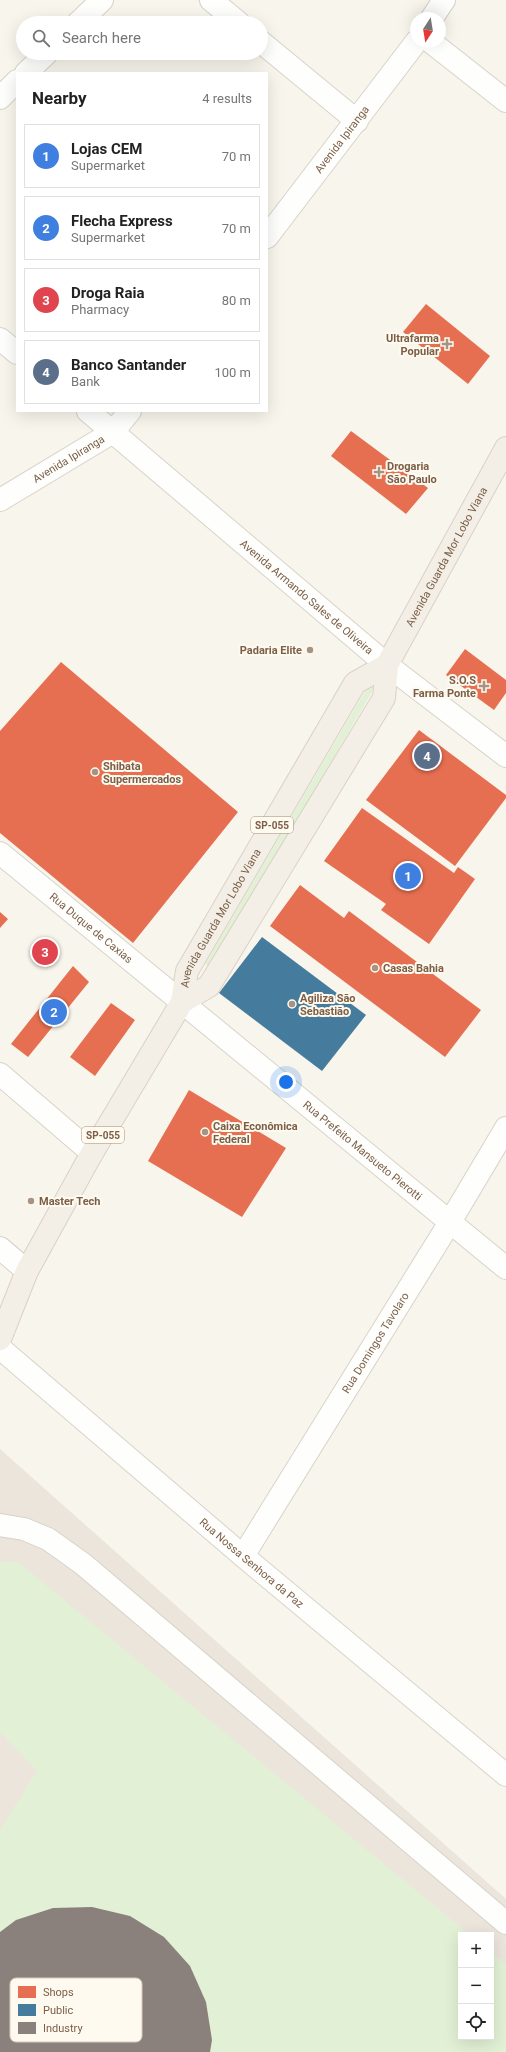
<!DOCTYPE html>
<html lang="en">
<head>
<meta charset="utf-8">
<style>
  :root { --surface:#fff; --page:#f6f6f6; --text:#222; --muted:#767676; --line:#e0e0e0; --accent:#5e554d }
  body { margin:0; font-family:Roboto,sans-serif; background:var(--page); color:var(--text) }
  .controls { position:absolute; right:12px; bottom:12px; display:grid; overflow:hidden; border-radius:0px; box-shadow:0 4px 16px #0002 }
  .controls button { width:36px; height:36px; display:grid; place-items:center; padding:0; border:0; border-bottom:1px solid var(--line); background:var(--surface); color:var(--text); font:20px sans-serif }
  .compass { position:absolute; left:410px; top:12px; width:36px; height:36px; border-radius:50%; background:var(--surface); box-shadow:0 4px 16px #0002; rotate:192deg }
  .you { position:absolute; left:286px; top:1082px; width:14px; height:14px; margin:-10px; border:3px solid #fff; border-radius:50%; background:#1a73e8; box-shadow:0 0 0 6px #1a73e833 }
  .badge { display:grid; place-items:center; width:26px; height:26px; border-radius:50%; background:var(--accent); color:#fff; font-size:13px; font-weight:700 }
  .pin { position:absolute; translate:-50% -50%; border:2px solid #fff; box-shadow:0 1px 4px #0006 }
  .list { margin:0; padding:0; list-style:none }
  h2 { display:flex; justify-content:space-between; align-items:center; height:52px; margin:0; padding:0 16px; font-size:17px }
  h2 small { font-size:13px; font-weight:400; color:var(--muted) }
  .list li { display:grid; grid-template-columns:26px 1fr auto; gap:12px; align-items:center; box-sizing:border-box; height:64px; margin:0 8px 8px; padding:0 8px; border:1px solid var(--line); border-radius:0px }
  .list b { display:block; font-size:15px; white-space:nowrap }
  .list p { margin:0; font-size:13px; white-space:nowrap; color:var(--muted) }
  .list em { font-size:13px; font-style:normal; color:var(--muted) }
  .icon { flex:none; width:22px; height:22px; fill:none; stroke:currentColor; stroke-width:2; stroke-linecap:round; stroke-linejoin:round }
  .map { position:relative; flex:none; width:506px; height:2052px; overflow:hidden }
  .search { position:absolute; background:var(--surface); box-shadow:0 4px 16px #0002; left:16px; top:16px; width:252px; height:44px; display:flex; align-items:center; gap:10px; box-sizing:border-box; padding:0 14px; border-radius:22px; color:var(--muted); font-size:15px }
  .panel { position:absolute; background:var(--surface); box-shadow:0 4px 16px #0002; left:16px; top:72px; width:252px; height:340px; border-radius:0px }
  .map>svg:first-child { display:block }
</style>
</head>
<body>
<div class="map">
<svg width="506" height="2052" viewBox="0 0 506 2052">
  <rect width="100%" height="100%" fill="#f8f5ec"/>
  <!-- industrial -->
  <path fill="#ebe5dc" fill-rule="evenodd" d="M0 1449 506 1899V2052H0ZM461 1935H491V2037H461Z"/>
  <!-- green -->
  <path fill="#e2f1d5" d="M372 679 376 685 211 969 205 964Z
    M0 1562H18L470 1935H461V2037H491V1952L506 1965V2052H0V1830L37 1771 0 1732Z"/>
  <!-- shops -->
  <path fill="#e76f51" d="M426 304 490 356 468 384 403 332Z
    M351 431 428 488 406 514 331 456Z
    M465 649 506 680V693L494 710 446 675Z
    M61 662 238 812 133 943 0 833V731Z
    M419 730 506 795V798L455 866 366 800Z
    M362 808 454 873 458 867 475 879 429 944 381 910 386 904 324 861Z
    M300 885 344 918 349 911 481 1010 445 1057 270 926Z
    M0 912 8 919 0 928Z
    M73 966 89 982 28 1057 11 1044Z
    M111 1003 135 1020 95 1076 70 1057Z
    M189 1090 286 1148 242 1217 148 1161Z"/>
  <!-- public -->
  <path fill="#457b9d" d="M262 937 366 1015 322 1071 219 993Z"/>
  <!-- industry -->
  <path fill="#8a817c" d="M92 1907 130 1916 164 1937 190 1966 206 2002 212 2040 210 2052H0V1932L16 1920 53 1908Z"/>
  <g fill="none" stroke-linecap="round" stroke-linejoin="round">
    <!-- minor casing -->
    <g stroke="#d8d2ca" stroke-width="24">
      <g id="minor">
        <path d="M211 0 239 23"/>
        <path d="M432 18 444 0"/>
        <path d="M78 23 102 0"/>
        <path d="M261 42 357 121"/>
        <path d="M431 42 506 101"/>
        <path d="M26 73 47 53"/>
        <path d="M0 98 17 81"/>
        <path id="s1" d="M267 237 416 42"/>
        <path d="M0 339 17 353"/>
        <path id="s2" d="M88 411 387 665 506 756"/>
        <path id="s3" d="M0 500 113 432 130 411"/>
        <path id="s4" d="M0 853 506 1268"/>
        <path d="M0 1074 92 1153"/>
        <path d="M0 1248 27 1271"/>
        <path id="s5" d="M0 1348 243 1556 506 1775"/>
        <path d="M0 1525 24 1529 48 1539 83 1564 506 1923"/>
        <path id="s6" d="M243 1556 450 1222 506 1128"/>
      </g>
    </g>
    <!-- major casing -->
    <g stroke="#dad1c8" stroke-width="24">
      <g id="major">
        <path id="s7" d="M182 1002 209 986 384 698 387 665 506 448"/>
        <path id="s8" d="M0 1339 27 1271 92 1153 182 1002 187 971 355 683 387 665"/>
      </g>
    </g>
    <!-- minor -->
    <use href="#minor" stroke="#fefefc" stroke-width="22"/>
    <!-- major -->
    <use href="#major" stroke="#f3efe6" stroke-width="22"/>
  </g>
  <!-- markers -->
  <g fill="#a79381" stroke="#fffaef" stroke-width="1.5">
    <path d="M445 338h4v4h4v4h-4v4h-4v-4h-4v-4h4z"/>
    <path d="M377 466h4v4h4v4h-4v4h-4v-4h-4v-4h4z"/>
    <circle cx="310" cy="650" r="4"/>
    <path d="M482 680h4v4h4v4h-4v4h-4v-4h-4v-4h4z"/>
    <circle cx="95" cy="772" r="4"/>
    <circle cx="375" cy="968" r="4"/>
    <circle cx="292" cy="1004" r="4"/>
    <circle cx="205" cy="1132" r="4"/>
    <circle cx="31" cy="1201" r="4"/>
  </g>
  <g text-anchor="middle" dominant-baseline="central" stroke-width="4" stroke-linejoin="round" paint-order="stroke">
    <!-- shield labels -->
    <g fill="#fffaef" stroke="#a38d79" stroke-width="1">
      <rect x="251" y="817" width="42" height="16" rx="3"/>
      <rect x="82" y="1127" width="42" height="16" rx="3"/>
    </g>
    <g font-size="10" font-weight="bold" fill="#7b5e47">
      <text x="272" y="825">SP-055</text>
      <text x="103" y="1135">SP-055</text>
    </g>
    <!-- street labels -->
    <g font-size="11" fill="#7b5e47" stroke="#fffaef">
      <text stroke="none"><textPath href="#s1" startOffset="123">Avenida Ipiranga</textPath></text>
      <text stroke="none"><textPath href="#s3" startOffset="80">Avenida Ipiranga</textPath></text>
      <text stroke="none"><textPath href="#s7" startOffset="525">Avenida Guarda Mor Lobo Viana</textPath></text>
      <text stroke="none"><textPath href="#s2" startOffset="287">Avenida Armando Sales de Oliveira</textPath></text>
      <text stroke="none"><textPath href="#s8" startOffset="477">Avenida Guarda Mor Lobo Viana</textPath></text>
      <text stroke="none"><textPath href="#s4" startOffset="118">Rua Duque de Caxias</textPath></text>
      <text stroke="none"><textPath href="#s4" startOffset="469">Rua Prefeito Mansueto Pierotti</textPath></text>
      <text stroke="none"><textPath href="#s6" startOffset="251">Rua Domingos Tavolaro</textPath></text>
      <text stroke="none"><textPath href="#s5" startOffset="331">Rua Nossa Senhora da Paz</textPath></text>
    </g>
    <!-- poi labels -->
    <g font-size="11" font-weight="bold" fill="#7b5e47" stroke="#fffaef" text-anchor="start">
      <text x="439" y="338" text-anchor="end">Ultrafarma<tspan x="439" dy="13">Popular</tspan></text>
      <text x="387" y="466">Drogaria<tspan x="387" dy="13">São Paulo</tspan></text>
      <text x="302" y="650" text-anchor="end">Padaria Elite</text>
      <text x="476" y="680" text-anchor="end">S.O.S<tspan x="476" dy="13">Farma Ponte</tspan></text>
      <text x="103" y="766">Shibata<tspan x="103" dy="13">Supermercados</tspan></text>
      <text x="383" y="968">Casas Bahia</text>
      <text x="300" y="998">Agiliza São<tspan x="300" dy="13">Sebastião</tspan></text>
      <text x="213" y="1126">Caixa Econômica<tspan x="213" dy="13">Federal</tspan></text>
      <text x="39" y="1201">Master Tech</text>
    </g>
  </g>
  <!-- legend -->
  <rect x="10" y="1978" width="132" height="64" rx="6" fill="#fffaef" stroke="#d7cbbd" stroke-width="1"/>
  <rect x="18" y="1986" width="18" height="12" fill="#e76f51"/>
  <rect x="18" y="2004" width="18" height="12" fill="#457b9d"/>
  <rect x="18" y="2022" width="18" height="12" fill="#8a817c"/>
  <g font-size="11" fill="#7b5e47">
    <text x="43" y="1996">Shops</text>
    <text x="43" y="2014">Public</text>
    <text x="43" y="2032">Industry</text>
  </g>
</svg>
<div class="controls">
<button>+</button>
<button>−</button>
<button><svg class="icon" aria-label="locate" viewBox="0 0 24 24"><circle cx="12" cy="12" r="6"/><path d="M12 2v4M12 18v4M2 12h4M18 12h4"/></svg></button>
</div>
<svg class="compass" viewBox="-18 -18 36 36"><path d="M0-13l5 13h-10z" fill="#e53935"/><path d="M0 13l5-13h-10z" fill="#767676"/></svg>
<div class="you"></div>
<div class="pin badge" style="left:408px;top:876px;background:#3f7fe0">1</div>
<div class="pin badge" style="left:54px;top:1012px;background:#3f7fe0">2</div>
<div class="pin badge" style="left:45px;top:952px;background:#e0444e">3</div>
<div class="pin badge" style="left:427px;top:756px;background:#5c6f8a">4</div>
<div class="search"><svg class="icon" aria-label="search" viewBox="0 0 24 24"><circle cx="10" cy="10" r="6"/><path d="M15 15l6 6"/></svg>Search here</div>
<section class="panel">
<h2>Nearby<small>4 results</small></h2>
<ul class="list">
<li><span class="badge" style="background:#3f7fe0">1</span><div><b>Lojas CEM</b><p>Supermarket</p></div><em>70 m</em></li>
<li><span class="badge" style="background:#3f7fe0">2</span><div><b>Flecha Express</b><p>Supermarket</p></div><em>70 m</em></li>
<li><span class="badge" style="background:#e0444e">3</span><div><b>Droga Raia</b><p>Pharmacy</p></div><em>80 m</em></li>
<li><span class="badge" style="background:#5c6f8a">4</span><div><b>Banco Santander</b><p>Bank</p></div><em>100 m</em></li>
</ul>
</section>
</div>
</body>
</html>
